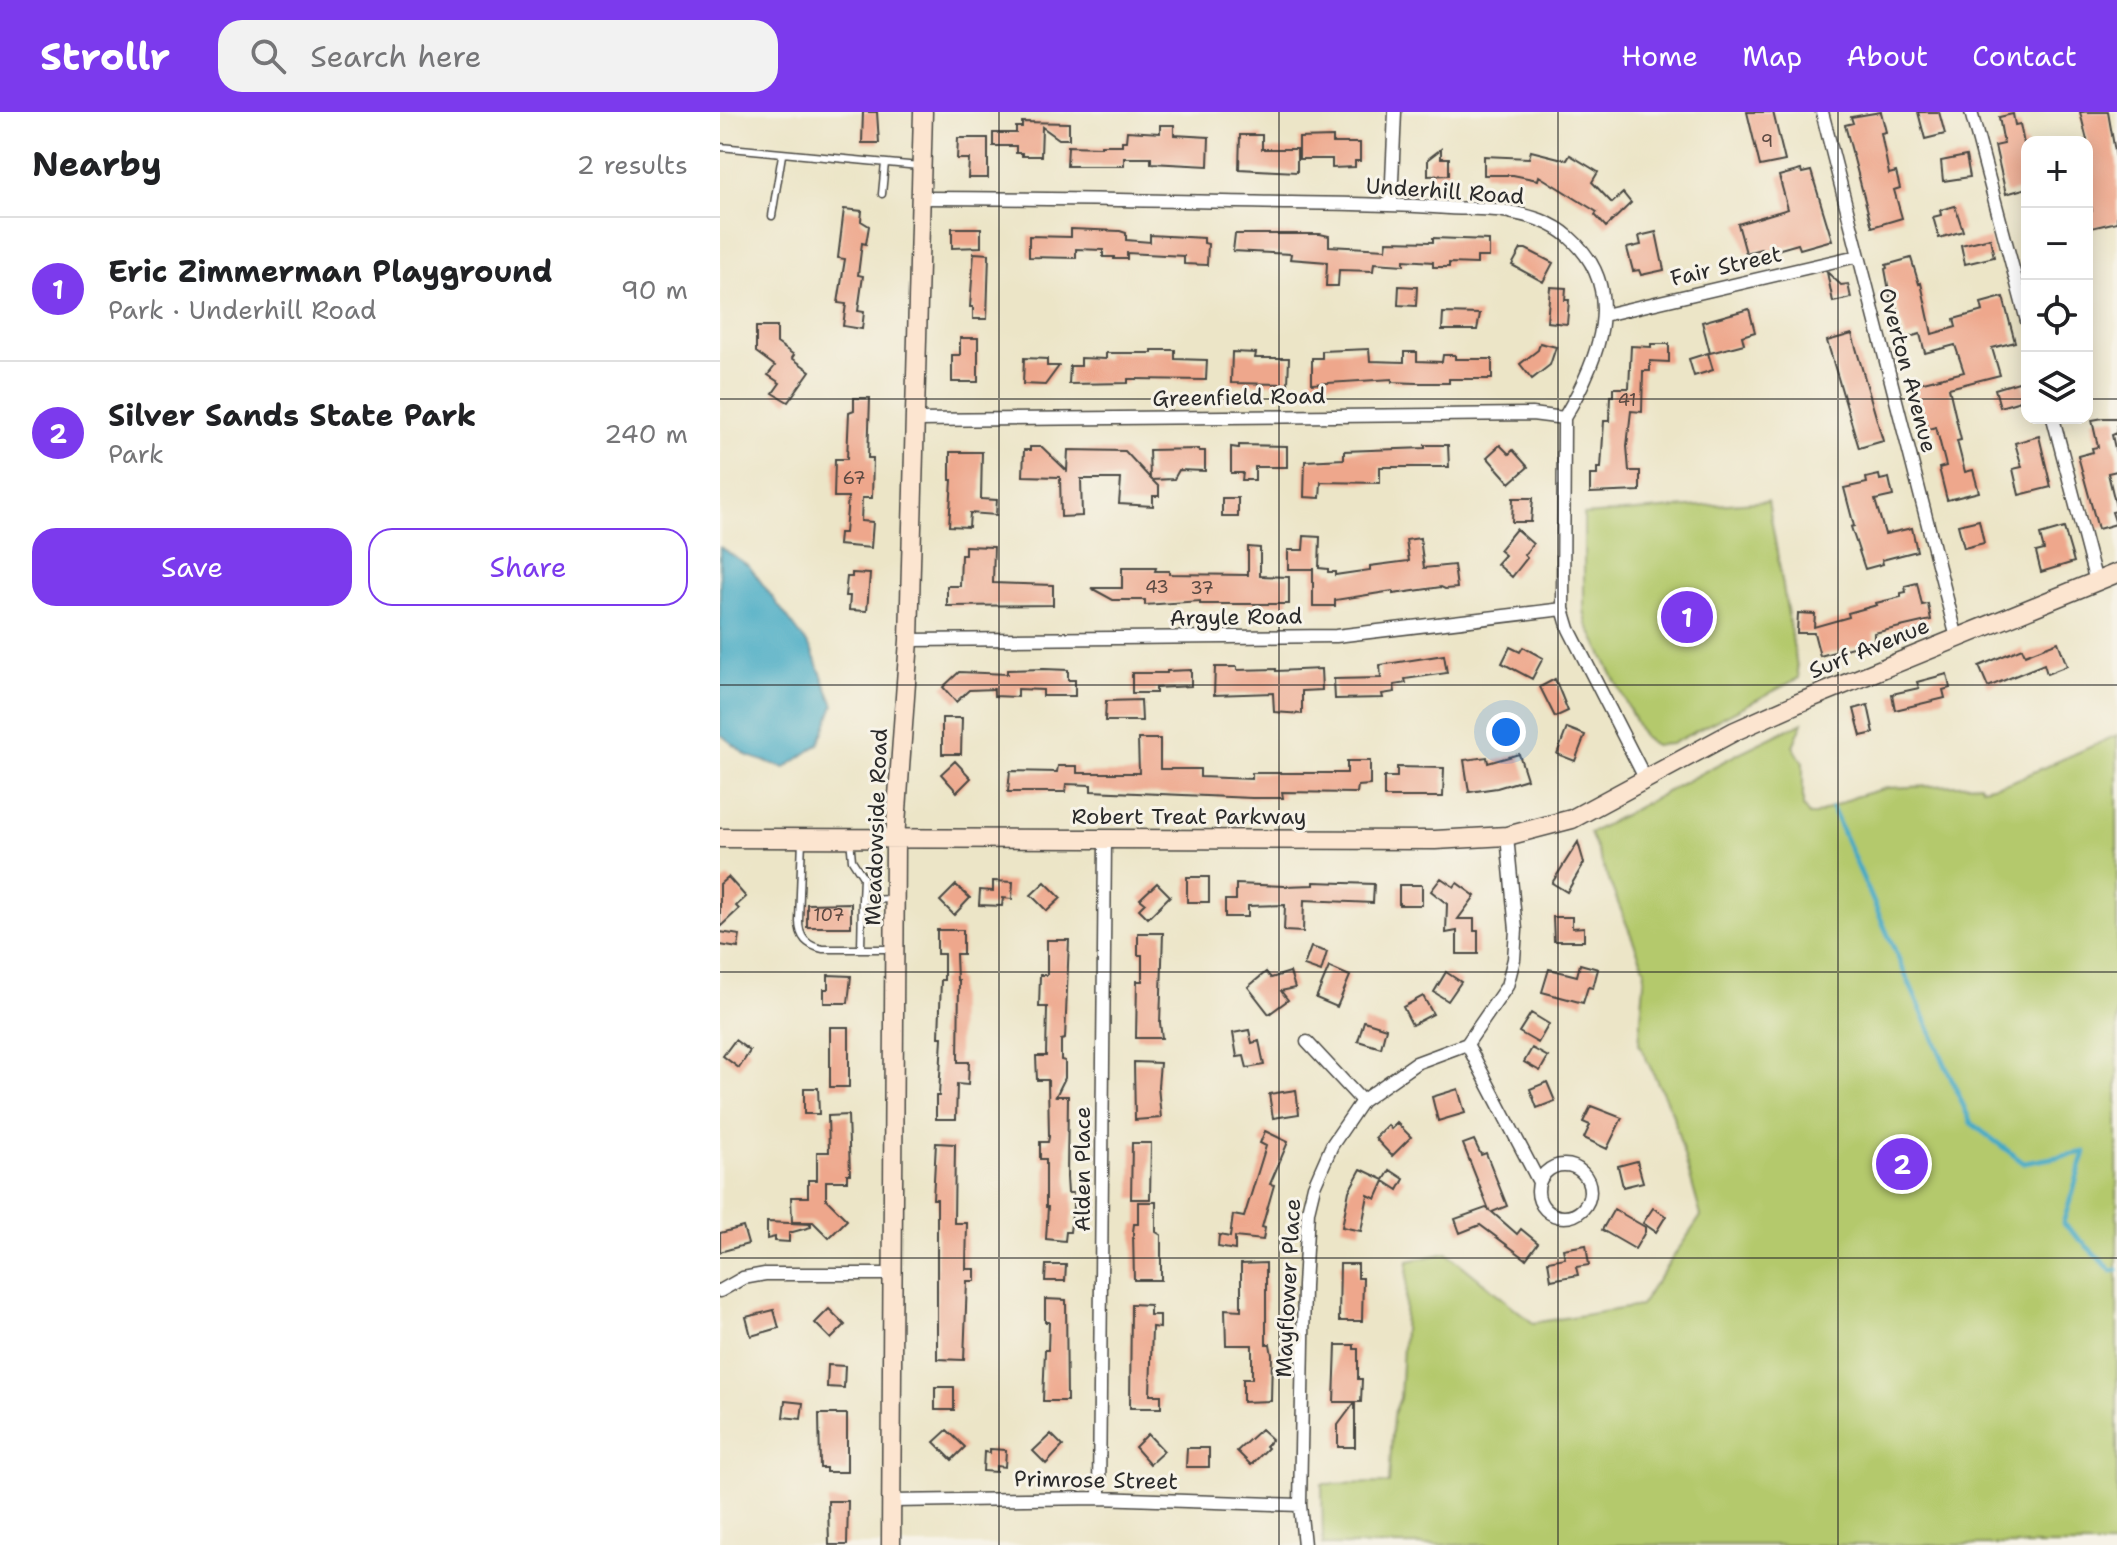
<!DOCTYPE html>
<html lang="en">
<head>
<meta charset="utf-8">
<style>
  :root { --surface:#fff; --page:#f2f2f2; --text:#202124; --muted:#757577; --line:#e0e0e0; --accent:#7c3aed }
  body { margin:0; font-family:"Shantell Sans",sans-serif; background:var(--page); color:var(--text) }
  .controls { position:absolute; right:24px; top:24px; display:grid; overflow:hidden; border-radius:16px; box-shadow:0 4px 20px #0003 }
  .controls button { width:72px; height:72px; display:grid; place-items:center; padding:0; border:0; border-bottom:2px solid var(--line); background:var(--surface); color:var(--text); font:40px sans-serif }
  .you { position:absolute; left:786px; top:620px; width:28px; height:28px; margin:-20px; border:6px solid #fff; border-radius:50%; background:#1a73e8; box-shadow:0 0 0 12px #1a73e833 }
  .badge { display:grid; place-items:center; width:52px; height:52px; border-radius:50%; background:var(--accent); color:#fff; font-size:26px; font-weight:700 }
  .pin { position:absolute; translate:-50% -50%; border:4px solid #fff; box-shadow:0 2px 8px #0006 }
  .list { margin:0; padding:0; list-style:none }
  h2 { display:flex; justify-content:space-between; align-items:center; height:104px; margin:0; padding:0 32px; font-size:34px }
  h2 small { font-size:26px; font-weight:400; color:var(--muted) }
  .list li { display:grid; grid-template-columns:52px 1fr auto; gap:24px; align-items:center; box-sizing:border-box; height:144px; padding:0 32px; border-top:2px solid var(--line) }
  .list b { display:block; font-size:30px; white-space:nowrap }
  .list p { margin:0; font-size:26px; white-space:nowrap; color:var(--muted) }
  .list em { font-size:26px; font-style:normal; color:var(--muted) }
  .actions { display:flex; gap:16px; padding:24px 32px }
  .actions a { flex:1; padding:18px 0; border:2px solid var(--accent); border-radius:24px; text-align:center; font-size:28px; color:var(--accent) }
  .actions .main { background:var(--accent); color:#fff }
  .icon { flex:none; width:44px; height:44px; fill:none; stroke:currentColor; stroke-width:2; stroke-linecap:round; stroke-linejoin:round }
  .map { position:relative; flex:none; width:1397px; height:1433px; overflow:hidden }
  header { display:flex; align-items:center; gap:48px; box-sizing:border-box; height:112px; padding:0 40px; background:var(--accent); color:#fff }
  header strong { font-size:38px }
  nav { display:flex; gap:44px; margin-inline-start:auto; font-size:28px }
  .search { width:560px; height:72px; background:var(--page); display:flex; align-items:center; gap:20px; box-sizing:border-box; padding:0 28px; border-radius:24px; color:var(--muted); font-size:30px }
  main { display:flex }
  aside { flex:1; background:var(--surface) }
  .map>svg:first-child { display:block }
</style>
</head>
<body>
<header>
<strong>Strollr</strong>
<div class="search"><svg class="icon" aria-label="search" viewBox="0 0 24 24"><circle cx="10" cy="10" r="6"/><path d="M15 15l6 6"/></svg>Search here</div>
<nav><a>Home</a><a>Map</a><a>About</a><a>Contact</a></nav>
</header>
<main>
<aside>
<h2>Nearby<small>2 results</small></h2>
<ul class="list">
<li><span class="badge">1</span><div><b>Eric Zimmerman Playground</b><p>Park · Underhill Road</p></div><em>90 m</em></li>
<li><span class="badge">2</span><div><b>Silver Sands State Park</b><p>Park</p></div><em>240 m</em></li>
</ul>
<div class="actions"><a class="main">Save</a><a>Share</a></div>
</aside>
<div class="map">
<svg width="1397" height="1433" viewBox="0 0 1397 1433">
  <rect width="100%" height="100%" fill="#f7f3e8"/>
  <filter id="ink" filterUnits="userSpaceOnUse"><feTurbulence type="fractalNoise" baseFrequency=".0125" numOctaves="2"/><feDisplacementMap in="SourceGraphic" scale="16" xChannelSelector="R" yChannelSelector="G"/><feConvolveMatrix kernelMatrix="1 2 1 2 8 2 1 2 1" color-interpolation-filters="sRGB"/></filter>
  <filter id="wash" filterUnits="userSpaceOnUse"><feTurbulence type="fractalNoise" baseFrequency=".006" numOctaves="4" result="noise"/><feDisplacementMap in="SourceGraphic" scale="32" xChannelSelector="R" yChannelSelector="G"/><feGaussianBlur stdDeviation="1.8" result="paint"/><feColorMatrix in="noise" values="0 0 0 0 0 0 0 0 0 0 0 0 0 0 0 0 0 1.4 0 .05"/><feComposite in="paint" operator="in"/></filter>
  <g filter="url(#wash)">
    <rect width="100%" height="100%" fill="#ece5c7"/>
    <!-- green -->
    <path fill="#b4c96c" stroke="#707a4c" stroke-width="2" d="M1048 389 1079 566 951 632 935 633 923 625 867 512 864 498V403Z
      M1083 610 1073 634 1083 651V695L1089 703H1095L1134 685 1166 676 1260 672 1262 676 1291 670 1397 623V1433H603L602 1372 669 1371 673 1304 680 1286 688 1149 727 1141 813 1211 920 1194 981 1104 952 1000 919 932 925 858 870 721 1021 640Z"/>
    <!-- water -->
    <path fill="#43a9c3" stroke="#376a77" stroke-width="2" d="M0 435 29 454 91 537 114 593 99 632 65 656 28 644 0 622Z"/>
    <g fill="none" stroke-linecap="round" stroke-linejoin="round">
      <!-- stream -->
      <path stroke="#43a9c3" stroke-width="5" d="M1112 696 1251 1011 1304 1051 1365 1040 1343 1111 1392 1159 1397 1158"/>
    </g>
    <g id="blocks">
      <!-- building -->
      <path fill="#eea78c" d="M143 0H157L159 31H142Z
        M1027 0H1053L1065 49 1040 54Z
        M1161 0 1166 20 1161 21 1169 62 1176 60 1180 76 1174 78 1182 106 1152 115 1125 13 1133 11 1131 5Z
        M1198 0H1219L1225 22 1205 27Z
        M1360 0H1388L1397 51V110L1367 117V101L1372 99 1367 77V28Z
        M1293 2 1295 13 1300 12 1304 32 1307 31V76L1286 82 1275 34 1284 32 1279 5Z
        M302 10 349 11V27H339L322 15 321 44H302V41H296V34H273V21H296V15H302Z
        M440 13H454V23L489 25 488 54 431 51V46H404V54H347L348 34 381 35V33H402V29H406L407 19 440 21Z
        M520 23H542V37H577V60L519 57Z
        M613 25V31H640V49H635V55L612 56V47H579V26Z
        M238 26H268V66H248L249 47H237Z
        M721 37V46H729V63L708 64V47Z
        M811 39 847 48 850 43 878 60 872 70 892 91 903 81 911 91 886 115 875 103 877 100 819 64 818 68 793 63H764V44L809 46Z
        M1246 44 1250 65 1223 69 1221 49Z
        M1081 58 1082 61 1091 59 1112 128 1080 137 1078 132 1043 142 1041 137 1026 141 1018 112 1068 97 1059 64Z
        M1235 94 1243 119 1219 126 1213 105 1221 103 1220 98Z
        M124 97 142 99 141 109 149 114 146 132 142 131 138 163 143 164 138 199 144 200 142 217 123 214 126 192 118 191 125 147 118 146Z
        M232 116H261V135L232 136Z
        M351 117 400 119 406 121V128L430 130V123L484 126V131L488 132 487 153 464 152V144L407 141V147H394V145H383V138L356 137V146L309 145V124L351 125Z
        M936 120 944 158 921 163 919 158 913 159 907 136 921 133 919 124Z
        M515 122H600L609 124V134L666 137 667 129 713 130V126L769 128V145H757V152L729 151V155H713V150L684 148V153L654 151 653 159 619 158 618 174H606L607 150 570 147 571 142 513 139Z
        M1270 126 1274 145 1245 152 1241 133Z
        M801 137H806L833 151 823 170 792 153Z
        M254 141 269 142 267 207H253V195H250Z
        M1191 146 1199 172 1201 171 1212 222 1236 215 1234 207 1263 199 1261 191 1283 185 1295 230 1272 236 1280 263 1229 276 1241 328 1237 329 1245 360 1253 358 1259 380 1227 388 1219 356 1226 354 1216 315 1208 317 1200 288 1195 289 1191 273 1244 260 1235 233 1205 241 1200 222 1186 226 1175 189 1171 190 1165 157 1167 156 1166 153Z
        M1107 160 1121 173 1128 172 1131 186 1113 190Z
        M679 174 697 175 696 194 678 193Z
        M830 175 846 176 845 188H849L847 212 827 210Z
        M1029 197 1035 220 1022 224 1024 232 990 241 982 210Z
        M723 201 760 202 757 218H722Z
        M36 215H57V231L74 243 72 246 90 259 68 290 53 281 60 271 48 263 55 254 36 240Z
        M1132 222 1163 329 1139 336 1107 229Z
        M240 226H258V270H232V243H240Z
        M820 231 836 235 830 253 812 267 800 252 818 238Z
        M931 232H949V250L930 249V259H923L922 300 911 299 907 334 909 359H920V379L870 381V363H877V356H881L884 309H889L890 284H893V276H909L911 234 931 235Z
        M649 237 650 249 684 250V240H697V249L722 250 723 243H735V247H772V267H729V271H696L672 270V267L592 272V246H602V239Z
        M432 238H455V247L487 248 486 268 414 267H408V271L349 272 350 254H361V246L386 247V241H432Z
        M512 240 536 241 535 246H569L568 272 511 271Z
        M988 241 993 258 974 264 969 247Z
        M304 246 327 247V254H339L325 273 303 272Z
        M1302 269 1307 287 1280 295 1275 277Z
        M134 286H150L148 346H153L152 386H142L141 409 153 410 151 436 118 433 119 421H125L128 385H114L115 347H127L129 300 134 298Z
        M1383 306H1397V321L1392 323 1397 345V359L1388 361 1397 399 1392 400 1396 412 1378 417 1358 344 1373 340 1372 336 1378 335 1372 308Z
        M1319 324 1331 375 1299 383 1293 357 1302 355 1295 331Z
        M519 333 567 334V355H535V368H522L523 361H511V335L519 336Z
        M705 333H728L729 355H660V371L601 370 600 386 584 385 585 349 624 347V339L705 336Z
        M780 333 789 342 793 338 808 355 790 371 767 345Z
        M310 335H322L347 359 348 338 405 339 430 366 429 338 479 337V339H485V359L459 358 454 367 432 368 439 375V384H433V394L399 392 401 367H361L362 404 341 405 340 365 303 364 304 338H310Z
        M230 340H262L261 387 277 388 276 403 250 401 249 415 229 414 232 368H230Z
        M1159 363 1160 368 1169 366 1173 384 1155 388 1165 422 1192 416 1197 439 1162 448 1163 452 1145 457 1131 415 1134 414 1124 376 1147 371 1146 366Z
        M502 386H518V405H502Z
        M793 386H813L811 410H792Z
        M1259 408 1264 431 1244 436 1238 413Z
        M1344 416 1354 450 1321 460 1316 440 1324 438 1320 423Z
        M796 417 813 432 804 443 807 446 792 465 777 452 785 443 779 438Z
        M584 424 600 425 599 456 608 457V460H615V463L650 458V454L689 449 686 428 700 426 704 456 734 453 737 476 725 477 721 475 673 482V479L615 488V494H593V457H568V438H583Z
        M245 434 274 435 273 471 333 473V493L227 494V474H240L241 443H245Z
        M528 435 540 436V464L569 465V492H480V489L425 493V488H393L371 476H402V456H436L435 459H449V462L528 463Z
        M132 461 150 462 147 499 129 498 130 484H125L127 465H132Z
        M1197 471 1202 493 1208 492 1211 508 1154 521V529L1100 544 1094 521H1077L1078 501 1095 502 1094 515 1129 505 1128 501 1157 493 1156 491 1181 485V481L1186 480 1185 474Z
        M1338 530 1347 554 1327 562 1324 552 1268 575 1259 554 1302 536 1305 543Z
        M790 535 800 540 803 535 823 546 812 567 782 551Z
        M724 543 727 561 685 567 686 571 674 573 675 580 662 582 663 586 615 587 614 567 661 566 660 553Z
        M495 555H517V558L556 557V559L601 557 602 578 582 579V602L554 600 553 581 494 583Z
        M324 557 348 558V568H355V584H323V578L298 577V585L274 584V577L249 578 236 590 223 575 239 560 287 562V558Z
        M471 558V574L436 576V581H412V561H447V559Z
        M1227 562 1230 576 1223 578 1225 586 1175 598 1172 582 1199 576 1197 570Z
        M835 567 848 599 835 605 820 575Z
        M421 588 422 609H385L386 589Z
        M1148 593 1154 621 1141 624 1134 597Z
        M222 606H242L241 642H222Z
        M847 616 865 623 855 649 837 642Z
        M418 627H440V657H480V665L532 667V661H627V649H650V673L638 674 637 681 562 680 563 686H532L371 679V673L346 672 345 680H288L290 659 337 660 338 654H357V661H419Z
        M799 642 807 667 777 676 749 680 744 648 767 645 768 651Z
        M235 649 251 666 237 680 221 662Z
        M677 655 724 656 723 685H664V665H677Z
        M858 730 864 751 847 780 832 771Z
        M8 765 26 785 16 794 19 797 0 815V772Z
        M467 765H489V790H467Z
        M721 766 734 775 737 771 755 784 738 807H754V819H758V842H737V819L726 821 727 792 711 779Z
        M273 769 293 770 292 787 283 786 282 794 259 793 260 778 273 779Z
        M325 770 341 786 327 799 311 783Z
        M594 770 654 772 653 791 584 788 583 820 564 819 565 793 528 794V805H505V788H516V772L564 774 594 773Z
        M437 771 450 784 428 806 419 797 425 791 420 787Z
        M236 773 250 786 234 803 220 789Z
        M679 773H702V793H679Z
        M131 791V815H87V792Z
        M833 805H852V816L864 815V829H834Z
        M217 818H243V842H236L237 868H239L238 950H249L248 973 237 972 236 1007H216V984H219L222 925H219L221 868H224V842H217Z
        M0 820 20 823 18 836 0 833Z
        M418 821H443L440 911 442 926H416L417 869H422V843H418Z
        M327 828H349L345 927 341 928V948L345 949V966L336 984H348L347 1065 348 1081H353V1095L350 1120H346L345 1129 326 1127 328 1095H326V1047H320V1030H328L329 1025 328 968H317L316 944H326L327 895H319L320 863H327Z
        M591 835 607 840 601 860 584 854Z
        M860 852 878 857 873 876 868 875 863 891 822 880 829 857 857 864Z
        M609 855 630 864 617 895 596 886Z
        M546 860 551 866 570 860 575 876 561 879 568 888 549 902 528 875Z
        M726 860 741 870 728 889 714 880Z
        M108 863 131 864 128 891H104V877H108Z
        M703 884 713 902 692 913 683 895Z
        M811 901 829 912 818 931 799 920Z
        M644 909 666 916 661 936 638 929Z
        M110 915H129V975H110Z
        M529 918 532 931 539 929 544 953 527 956 524 944 517 945 513 921Z
        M15 928 30 939 19 956 3 944Z
        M812 936 828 945 820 959 804 950Z
        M414 950 440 951 438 974 441 1006 415 1008Z
        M827 970 835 989 817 996 810 977Z
        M84 976H98L99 1002H84Z
        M738 977 745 1001 718 1009 712 985Z
        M576 978 579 1002 553 1006 549 982Z
        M871 994 902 1006 887 1037 864 1026 870 1013 863 1010Z
        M128 1003 130 1062H127V1069H106V1087L127 1108 109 1126 93 1110H72L71 1085H88V1068H97V1040H109L108 1004Z
        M677 1011 691 1025 672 1044 655 1026 668 1013 671 1017Z
        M545 1019 568 1030 550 1072 554 1073 542 1115 545 1116 543 1128 515 1125V1138L498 1135 499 1123 510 1125 513 1103 524 1105 546 1034 540 1031Z
        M754 1028 761 1043 766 1041 787 1094 772 1100 797 1122 801 1117 818 1131 806 1147 760 1113 740 1121 735 1107 766 1096 769 1098 743 1032Z
        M216 1031 235 1032 234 1111H247L246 1157H255V1169H247L244 1248 217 1247V1087H213Z
        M412 1031H431L430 1087H411Z
        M917 1049 923 1070 903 1075 898 1054Z
        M641 1057 664 1068 670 1058 684 1067 678 1078 664 1069 656 1087 648 1083 641 1119 622 1115 629 1079Z
        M418 1090H436V1120L441 1123V1168H414L413 1120 414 1112H418Z
        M933 1096 946 1104 936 1120 923 1111Z
        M894 1097 925 1115V1120L915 1137 882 1118Z
        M47 1110 91 1112V1115L69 1121V1130L55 1129V1125L47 1127Z
        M23 1115 28 1132 0 1140V1121Z
        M866 1133 869 1153 856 1155 858 1163 831 1168 828 1149 845 1146 843 1137Z
        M546 1151V1232H550L552 1243 551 1289 523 1290V1267H532V1233H506L505 1197 521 1198V1152Z
        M620 1152H638V1166H643L642 1209H619Z
        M326 1153H346L345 1169H325Z
        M325 1187 346 1188 347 1289H323L325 1238H328L329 1210H325Z
        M411 1192 430 1193V1203H440V1216L432 1215 430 1283H441V1296H410Z
        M109 1197 125 1213 111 1227 95 1211Z
        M54 1198 59 1216 31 1224 26 1205Z
        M616 1233H634V1237H638V1267H642L641 1290H635V1335H618V1313L635 1290H614Z
        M108 1253 125 1254 124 1276 107 1275Z
        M215 1275H234V1298H215Z
        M65 1289 83 1291 81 1307 63 1305Z
        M99 1302H127V1360H106V1356H100Z
        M541 1317 552 1327 546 1334 548 1336 531 1353 517 1339Z
        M227 1318 245 1335 232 1348 214 1330Z
        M331 1322 343 1334 326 1352 313 1339Z
        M428 1322 444 1339 430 1352 415 1335Z
        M467 1336H489V1355H466Z
        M270 1337 286 1338 285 1355 276 1354V1360L263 1359 264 1340 270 1341Z
        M108 1389H128L127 1433H109Z"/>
    </g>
  </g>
  <g filter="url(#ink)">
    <use href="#blocks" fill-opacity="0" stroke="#484742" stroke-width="2"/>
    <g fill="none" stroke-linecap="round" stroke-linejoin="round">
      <!-- lane casing -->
      <g stroke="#484742" stroke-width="9">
        <path id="lane" d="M0 35 199 54
          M162 82 165 51
          M52 104 62 43
          M82 727 79 809C79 826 87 834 103 837H172
          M130 727 132 748 143 765 142 788
          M141 837 142 788 174 787"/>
      </g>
      <!-- street casing -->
      <g stroke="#484742" stroke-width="15">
        <path id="street" d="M1102 0 1237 526
          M1251 0 1307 209
          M202 86C325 86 448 89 571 91 624 92 676 92 729 96 748 97 770 96 789 100 811 104 832 110 849 125 909 177 878 249 844 306L843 497 849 517 926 668
          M671 92 675 0
          M884 203 1137 144
          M1333 306 1376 470
          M194 308 812 302 844 306
          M189 528 616 524 843 497
          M587 930 642 989
          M747 932 819 1070
          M818 1079a26 26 0 1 1 52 0a26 26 0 1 1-52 0Z
          M0 1179 23 1166 45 1162H173
          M379 1386 385 729
          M172 1389 379 1386 580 1393
          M584 1433 580 1393 584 1174 588 1099 594 1074 612 1033 642 989 696 951 747 932 787 874 794 847 796 818 787 724"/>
      </g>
      <!-- secondary casing -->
      <g stroke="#484742" stroke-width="21">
        <path id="secondary" d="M0 726 715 728 787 724 852 707 1015 619 1076 592 1397 461
          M171 1433 175 727 189 528 203 0"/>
      </g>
      <!-- lane -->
      <use href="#lane" stroke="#fff" stroke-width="6"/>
      <!-- street -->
      <use href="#street" stroke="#fff" stroke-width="12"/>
      <!-- secondary -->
      <use href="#secondary" stroke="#fce5d0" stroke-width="18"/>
    </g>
  </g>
  <!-- grid -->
  <path fill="none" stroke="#2b2b2b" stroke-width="2" stroke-opacity="0.55" d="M279 0V1433M559 0V1433M838 0V1433M1118 0V1433M0 287H1307M1367 287H1397M0 573H1397M0 860H1397M0 1146H1397"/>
  <g text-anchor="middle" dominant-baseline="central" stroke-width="6" stroke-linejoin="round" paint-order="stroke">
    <!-- number labels -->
    <g font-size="18" fill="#5c4a43">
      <text x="1047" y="29">9</text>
      <text x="907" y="288">41</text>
      <text x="134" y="366">67</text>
      <text x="437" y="475">43</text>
      <text x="482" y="476">37</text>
      <text x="109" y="803">107</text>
    </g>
    <!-- street labels -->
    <g font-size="22" fill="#2b2b2b" stroke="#f7f3e8">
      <text transform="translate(725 79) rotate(4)">Underhill Road</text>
      <text transform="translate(1006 154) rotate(-13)">Fair Street</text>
      <text transform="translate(1188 258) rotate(75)">Overton Avenue</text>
      <text transform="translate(519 285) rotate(-1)">Greenfield Road</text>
      <text transform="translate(516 505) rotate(-1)">Argyle Road</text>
      <text transform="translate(1149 536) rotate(-22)">Surf Avenue</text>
      <text x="469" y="704">Robert Treat Parkway</text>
      <text transform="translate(156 715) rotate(-88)">Meadowside Road</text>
      <text transform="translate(362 1057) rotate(-90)">Alden Place</text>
      <text transform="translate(568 1176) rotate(-87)">Mayflower Place</text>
      <text transform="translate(376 1368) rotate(1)">Primrose Street</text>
    </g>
  </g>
</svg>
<div class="controls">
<button>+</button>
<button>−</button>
<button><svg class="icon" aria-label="locate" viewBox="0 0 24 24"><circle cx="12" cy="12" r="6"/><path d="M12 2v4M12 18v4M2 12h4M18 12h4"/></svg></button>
<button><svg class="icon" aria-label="layers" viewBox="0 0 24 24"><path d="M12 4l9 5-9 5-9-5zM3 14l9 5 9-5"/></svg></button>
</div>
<div class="you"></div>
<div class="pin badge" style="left:967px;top:505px">1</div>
<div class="pin badge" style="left:1182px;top:1052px">2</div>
</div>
</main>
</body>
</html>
